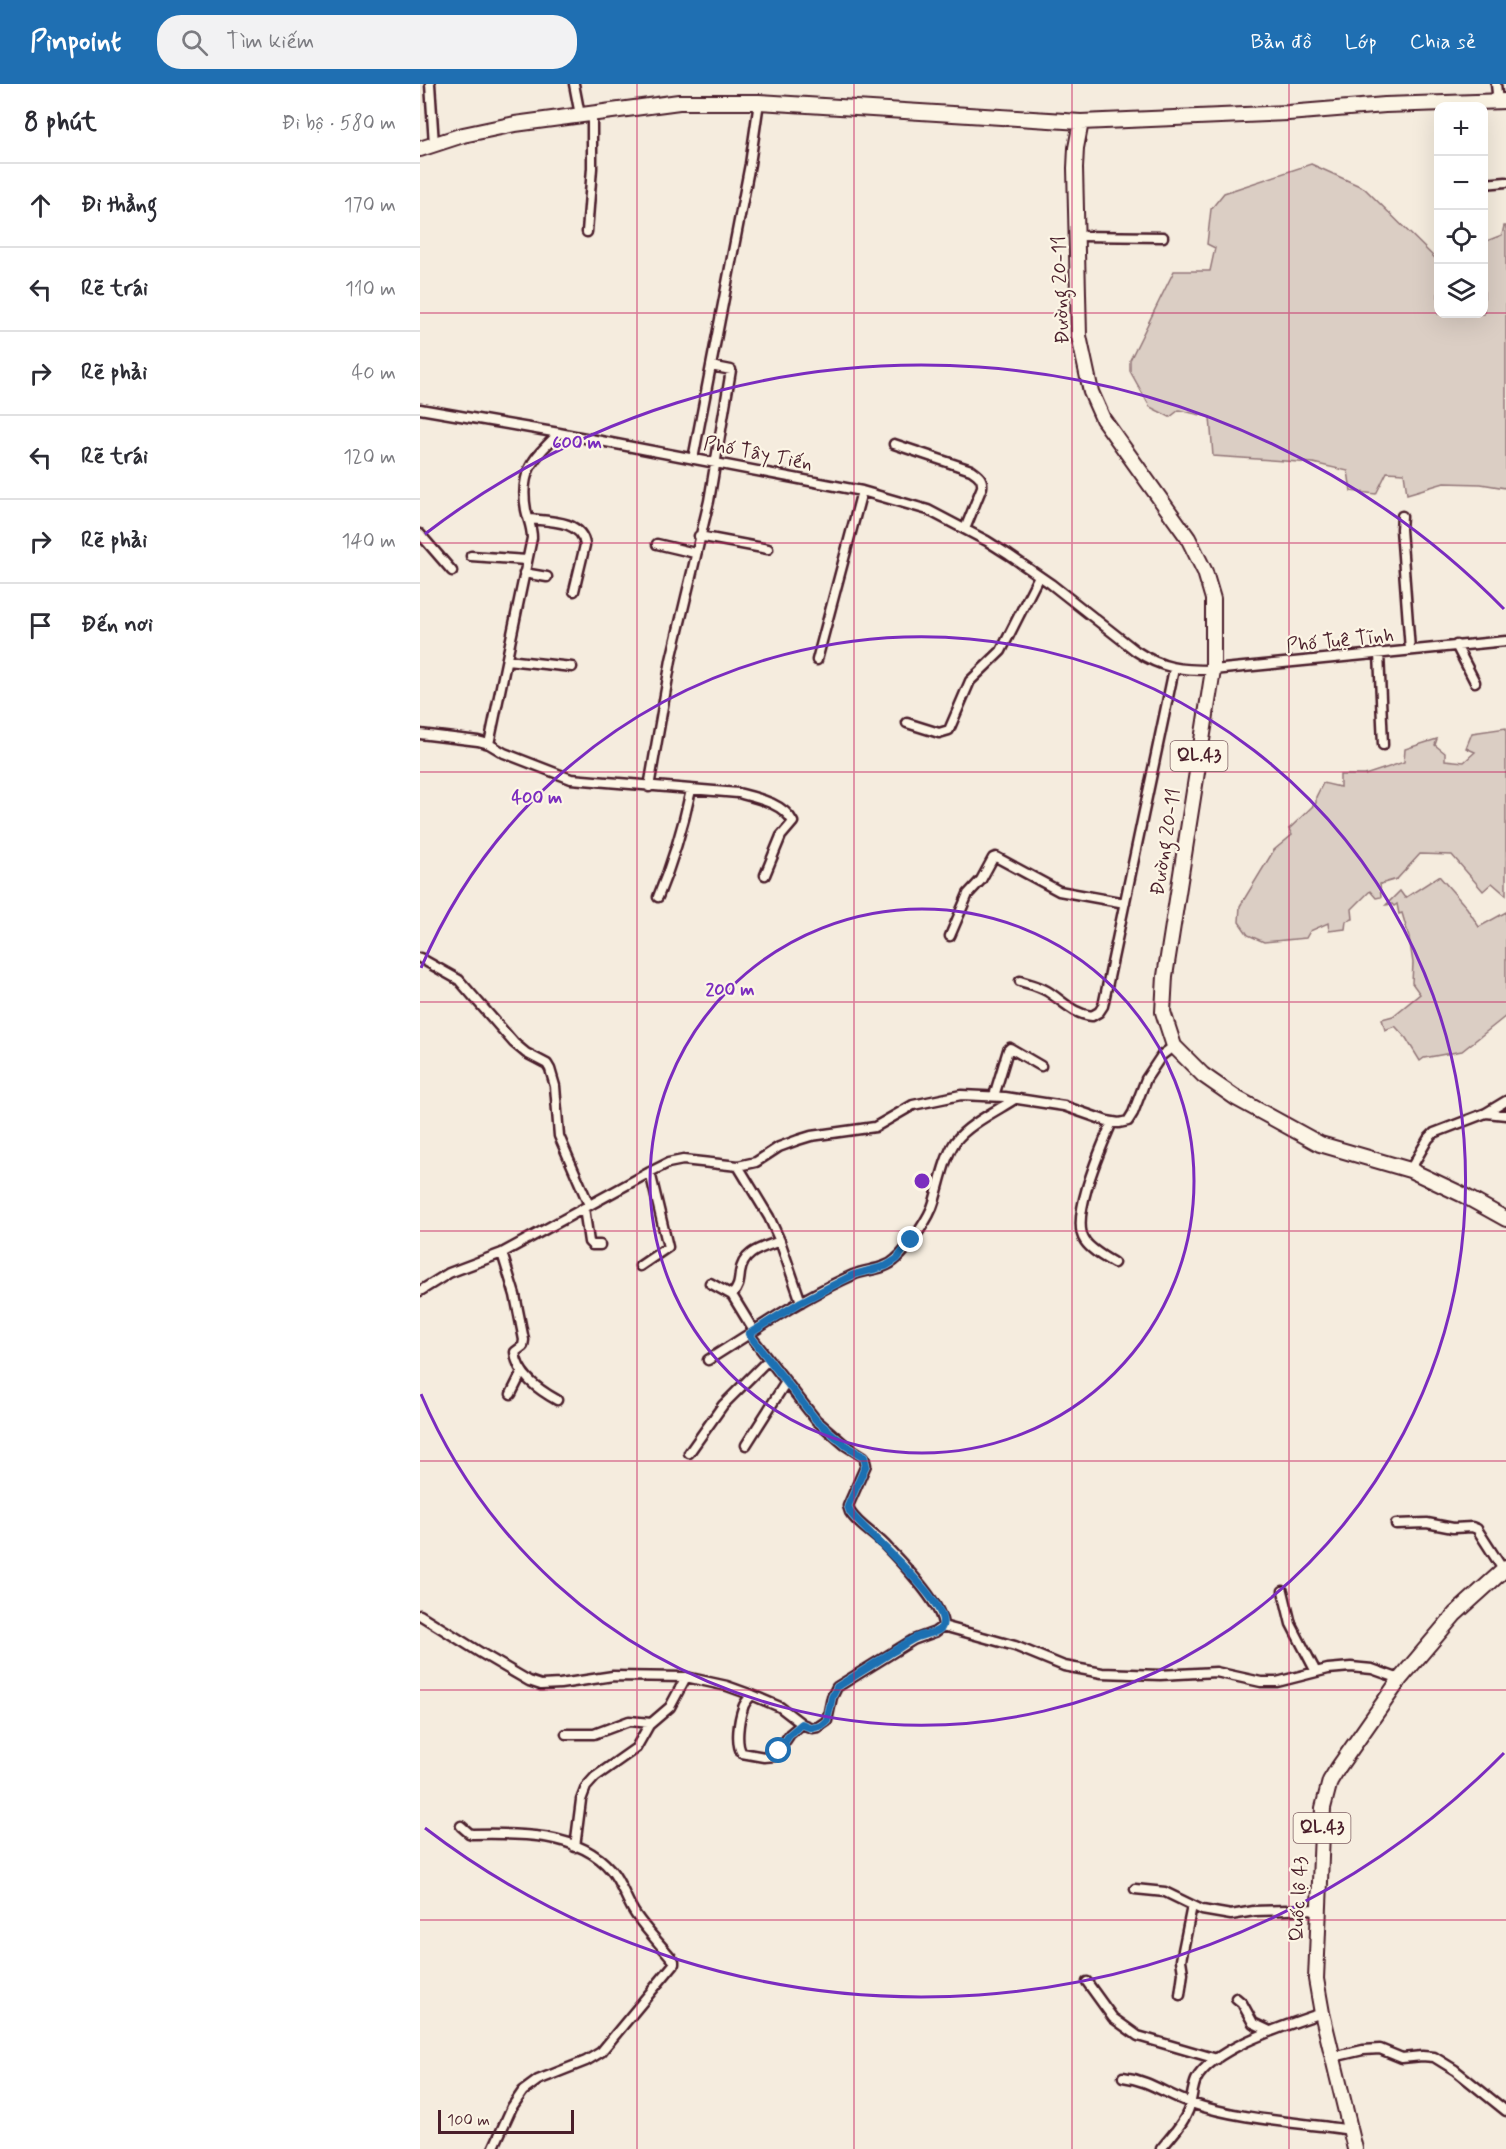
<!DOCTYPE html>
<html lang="vi">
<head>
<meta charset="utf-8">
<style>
  :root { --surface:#fff; --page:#f2f2f3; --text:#2b2b33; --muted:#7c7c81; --line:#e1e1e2; --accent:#1f6fb2 }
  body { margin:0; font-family:Mynerve,sans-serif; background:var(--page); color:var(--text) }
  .controls { position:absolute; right:18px; top:18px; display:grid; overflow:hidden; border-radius:12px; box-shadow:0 6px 24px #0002 }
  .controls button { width:54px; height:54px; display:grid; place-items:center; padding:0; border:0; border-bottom:2px solid var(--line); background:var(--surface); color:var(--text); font:30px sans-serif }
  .scale { position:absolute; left:18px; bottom:15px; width:136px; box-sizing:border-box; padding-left:6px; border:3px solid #4a1f2b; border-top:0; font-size:16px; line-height:21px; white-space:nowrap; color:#4a1f2b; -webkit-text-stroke:4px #fcf5e5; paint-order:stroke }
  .stop { position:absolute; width:18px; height:18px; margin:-14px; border:4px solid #1f6fb2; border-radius:50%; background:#fff }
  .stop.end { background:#1f6fb2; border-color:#fff; box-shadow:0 2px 6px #0008 }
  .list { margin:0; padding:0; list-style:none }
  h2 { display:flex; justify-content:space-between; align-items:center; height:78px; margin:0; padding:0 24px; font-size:26px }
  h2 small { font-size:20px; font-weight:400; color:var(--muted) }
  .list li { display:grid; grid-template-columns:39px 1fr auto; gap:18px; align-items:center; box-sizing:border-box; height:84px; padding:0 24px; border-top:2px solid var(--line) }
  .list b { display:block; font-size:22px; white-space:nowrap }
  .list em { font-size:20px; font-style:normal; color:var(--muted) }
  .icon { flex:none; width:33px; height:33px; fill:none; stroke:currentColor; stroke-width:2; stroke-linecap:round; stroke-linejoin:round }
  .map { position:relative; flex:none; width:1086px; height:2065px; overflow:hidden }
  header { display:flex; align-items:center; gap:36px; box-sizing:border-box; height:84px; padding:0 30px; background:var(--accent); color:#fff }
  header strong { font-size:28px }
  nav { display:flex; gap:33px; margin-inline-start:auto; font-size:21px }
  .search { width:420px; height:54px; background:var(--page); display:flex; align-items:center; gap:15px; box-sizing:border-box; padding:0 21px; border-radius:24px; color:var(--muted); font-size:22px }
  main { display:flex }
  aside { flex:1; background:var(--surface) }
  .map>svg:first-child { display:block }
</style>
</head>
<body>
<header>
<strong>Pinpoint</strong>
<div class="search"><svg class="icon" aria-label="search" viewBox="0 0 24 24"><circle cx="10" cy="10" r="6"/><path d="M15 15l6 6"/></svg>Tìm kiếm</div>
<nav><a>Bản đồ</a><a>Lớp</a><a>Chia sẻ</a></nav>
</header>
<main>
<aside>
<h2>8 phút<small>Đi bộ · 580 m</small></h2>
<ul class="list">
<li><svg class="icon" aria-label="ahead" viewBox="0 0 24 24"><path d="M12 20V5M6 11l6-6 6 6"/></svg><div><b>Đi thẳng</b></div><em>170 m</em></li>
<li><svg class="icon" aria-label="left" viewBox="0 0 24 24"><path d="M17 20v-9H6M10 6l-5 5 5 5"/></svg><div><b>Rẽ trái</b></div><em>110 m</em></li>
<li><svg class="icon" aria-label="right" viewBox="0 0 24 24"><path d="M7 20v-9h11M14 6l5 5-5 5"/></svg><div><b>Rẽ phải</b></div><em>40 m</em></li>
<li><svg class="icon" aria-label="left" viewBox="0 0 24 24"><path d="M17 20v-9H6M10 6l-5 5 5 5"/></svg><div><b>Rẽ trái</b></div><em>120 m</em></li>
<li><svg class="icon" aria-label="right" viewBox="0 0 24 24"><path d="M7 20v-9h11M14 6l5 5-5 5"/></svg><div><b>Rẽ phải</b></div><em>140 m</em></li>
<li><svg class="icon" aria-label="arrive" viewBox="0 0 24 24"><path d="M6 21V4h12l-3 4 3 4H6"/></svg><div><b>Đến nơi</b></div></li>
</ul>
</aside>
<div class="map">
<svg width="1086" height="2065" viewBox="0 0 1086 2065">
  <rect width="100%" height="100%" fill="#f5ecde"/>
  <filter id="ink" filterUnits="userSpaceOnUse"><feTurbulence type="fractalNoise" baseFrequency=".0167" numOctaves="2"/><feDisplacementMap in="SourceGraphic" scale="12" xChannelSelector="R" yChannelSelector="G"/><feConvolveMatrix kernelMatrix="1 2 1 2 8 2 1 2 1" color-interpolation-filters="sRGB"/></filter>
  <g filter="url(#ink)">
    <!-- green -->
    <path fill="#dbcec4" stroke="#927678" stroke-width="1.5" d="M891 80 944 104 1018 177V230H1064V158L1082 151 1084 142H1086V404L1061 400 1024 399 987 410 984 389 967 388 956 410 931 407 928 387 893 379 793 372 790 333 759 326 750 333 730 323 710 287V276L754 187H790L795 164 787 160 791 125 804 109Z
      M1086 644V811L1072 799 1063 807 1032 771 1000 770 977 795 960 800 961 813 956 814 950 807 932 825 933 835 926 837 925 845 909 847 908 839 890 847 886 854 844 858 828 851 819 838 820 822 854 766 872 751 869 745 896 719V713L903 699 920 703V691H945L984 678 985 665 1017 655 1015 661 1025 669V676L1044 678 1055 668 1046 664 1052 649Z
      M1019 792 1047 824 1059 843 1086 828V932L1042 967 1004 974 1000 977 986 954 975 942 965 946 962 935 973 932 1000 910 992 899 993 879 989 853 982 829 979 830 977 820 974 822 972 820 966 821 980 807 985 814Z"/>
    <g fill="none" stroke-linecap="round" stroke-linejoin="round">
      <!-- minor casing -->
      <g stroke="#4a1f2b" stroke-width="13">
        <path id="minor" d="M10 0 14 60
          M154 0 160 31
          M1076 0 1078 18
          M1064 100 1086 98
          M167 148 172 84V29
          M658 152 743 153
          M0 325 139 349 442 407 508 426 567 457 589 471 631 500 716 567C743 585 761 586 793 586L1086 557
          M474 360 551 386C558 391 563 394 562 403L545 445
          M273 375 330 80 339 18
          M982 432 981 445 990 566
          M109 435C129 437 162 436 165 461L154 507
          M0 450 32 487
          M279 452 348 465
          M237 460 275 469
          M51 472 107 476
          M104 489 127 493
          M1036 561 1055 598
          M959 569 963 661
          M87 576 152 583
          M397 576 442 407
          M487 639 519 649 529 646 550 597 581 567 619 492
          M0 650 58 657 69 660 84 669 151 695 318 709C337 714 363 719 373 738L361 752 345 791
          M69 660 112 454C112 443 108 436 106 426 99 387 114 374 139 349
          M229 703 251 576 289 417 311 286 291 282
          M238 813C253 777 263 743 271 706
          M530 852 548 810 561 796 573 774 576 773 639 807 705 819
          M0 874 39 896 94 959 106 969 127 980 130 985 135 1002 139 1052 169 1121
          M600 897C609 900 619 902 627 907 643 917 653 930 672 932L679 928 683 922 754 585
          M574 1012 588 966 590 964 621 982
          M1066 1029 1086 1031
          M692 1038C682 1062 649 1134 665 1157 671 1166 684 1173 694 1179
          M318 1082 349 1133 360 1157 381 1218
          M990 1086 1008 1055 1014 1049 1066 1029 1086 1017
          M164 1124 169 1158 172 1161H180
          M82 1169 95 1211 104 1256 103 1262 95 1268C97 1291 119 1306 137 1316
          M220 1182 248 1163 230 1088
          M290 1199 312 1211 334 1247
          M0 1207 29 1189 82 1169 230 1088 248 1079 263 1076 318 1082 336 1078 359 1063 378 1056 391 1052 455 1043 493 1021 541 1011 585 1013 644 1022 687 1037 699 1039 708 1037 713 1029 726 995 742 971 754 962
          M312 1211C319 1203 319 1198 320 1189 323 1167 342 1164 360 1157
          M288 1276 329 1250
          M91 1310 102 1288
          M326 1361 366 1298
          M269 1369 303 1321 348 1276
          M976 1440 1007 1439 1033 1444 1052 1443 1057 1445 1084 1487
          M863 1507 871 1540 896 1588
          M0 1531 61 1569 109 1597 121 1601 140 1600 193 1592 266 1593 307 1602 332 1611 360 1623 382 1640 392 1644 398 1643 407 1637 412 1613 417 1603 493 1556 515 1548 523 1542C523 1520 479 1476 464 1460 453 1449 438 1441 430 1428L428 1422 446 1381 444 1373 425 1361 396 1336 329 1250C362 1228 397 1207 433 1191 447 1185 465 1186 476 1175 488 1165 510 1133 514 1118 520 1099 524 1075 535 1058 547 1041 578 1026 595 1015
          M523 1542 595 1562 644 1582 682 1589 740 1591 796 1588 841 1598H857L908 1585 931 1583 952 1585 980 1595
          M332 1611C328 1615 324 1619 323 1624 319 1635 315 1660 322 1669L344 1673 355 1672 370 1650 382 1640
          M146 1650H174L209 1637 231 1639
          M41 1742 49 1749 52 1750C97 1749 159 1748 191 1786 202 1799 206 1817 216 1831 227 1847 242 1862 254 1877V1880L181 1968 166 1977 118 1996 103 2007 92 2023 73 2065
          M155 1763 161 1716 166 1703 175 1693 216 1664 229 1641 250 1623 266 1593
          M715 1805 745 1808 782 1826 811 1831 834 1827 899 1825
          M667 1898 693 1934 718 1952 797 1975
          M760 1911 763 1889 761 1876 772 1822
          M816 1914 822 1919 833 1939 850 1947
          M913 1973 943 1966 960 1965 982 1974 1002 1972 1014 1973 1035 1986 1086 2027
          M703 1993C729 1996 747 2011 771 2019 821 2036 879 2038 931 2046
          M741 2065C750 2053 763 2041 768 2027 772 2017 772 2005 776 1996 792 1964 870 1940 902 1929"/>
      </g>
      <!-- trunk casing -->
      <g stroke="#4a1f2b" stroke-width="18">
        <path id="trunk" d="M661 38 656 64 655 84 659 252 671 308 683 335 768 454 785 488 793 515V586L745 892 743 928 754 962 783 991 816 1014 900 1060 990 1086 1041 1110 1086 1135
          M0 65 43 51 95 40 259 18H339L661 38 868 29 965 21 1086 17
          M935 2065 902 1929 896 1895 903 1724 910 1697 918 1684 980 1595 1035 1530 1086 1484"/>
      </g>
      <!-- minor -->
      <use href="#minor" stroke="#fcf5e5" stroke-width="8"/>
      <!-- trunk -->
      <use href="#trunk" stroke="#fcf5e5" stroke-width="14"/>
    </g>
  </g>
  <g fill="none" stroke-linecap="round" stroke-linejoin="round" filter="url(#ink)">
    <!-- route -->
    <path stroke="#1f6fb2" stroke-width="8" d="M359 1667 370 1650 382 1640C391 1645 399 1645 407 1637L412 1613 417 1603C436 1591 454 1580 472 1568 481 1563 490 1555 500 1552 507 1549 516 1550 521 1544 537 1523 442 1446 430 1428L428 1422 446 1381 444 1373 425 1361 396 1336 329 1250 381 1218 433 1191 466 1182 477 1175 491 1156"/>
  </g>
  <!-- grid -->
  <path fill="none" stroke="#c2185b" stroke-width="1.5" stroke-opacity="0.55" d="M217 0V2065M434 0V2065M652 0V2065M869 0V2065M0 229H1018M1064 229H1086M0 459H1086M0 688H1086M0 918H1086M0 1147H1086M0 1377H1086M0 1606H1086M0 1836H1086"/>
  <!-- distance rings -->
  <g fill="none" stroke="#7b2cbf" stroke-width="3">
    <circle cx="502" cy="1097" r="272"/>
    <path d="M1 884A544 544 0 1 1 1 1310"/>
    <path d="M1084 1669A816 816 0 0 1 5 1744M5 450A816 816 0 0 1 1084 525"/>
  </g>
  <g text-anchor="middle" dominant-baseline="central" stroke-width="4.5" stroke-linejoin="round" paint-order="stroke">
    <!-- shield labels -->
    <g fill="#fcf5e5" stroke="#7f5f63" stroke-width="1.5">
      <rect x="750.5" y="657" width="57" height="30" rx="4.5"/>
      <rect x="873.5" y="1729" width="57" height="30" rx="4.5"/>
    </g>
    <g font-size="18" font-weight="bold" fill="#4a1f2b">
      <text x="779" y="672">QL.43</text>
      <text x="902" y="1744">QL.43</text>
    </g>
    <!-- street labels -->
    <g font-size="20" fill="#4a1f2b" stroke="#fcf5e5">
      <text transform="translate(641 206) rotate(-92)">Đường 20-11</text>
      <text transform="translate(338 370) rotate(11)">Phố Tây Tiến</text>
      <text transform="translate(920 557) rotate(-6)">Phố Tuệ Tĩnh</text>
      <text transform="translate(746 758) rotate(-81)">Đường 20-11</text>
      <text transform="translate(879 1815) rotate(-87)">Quốc lộ 43</text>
    </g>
  </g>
  <circle cx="502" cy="1097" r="9" fill="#7b2cbf" stroke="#fcf5e5" stroke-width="3"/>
  <g font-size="18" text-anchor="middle" font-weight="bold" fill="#7b2cbf" stroke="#fcf5e5" stroke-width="4.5" stroke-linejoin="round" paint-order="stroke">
    <text x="157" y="364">600 m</text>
    <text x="117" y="719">400 m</text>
    <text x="310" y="911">200 m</text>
  </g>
</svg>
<div class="controls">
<button>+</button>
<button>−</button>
<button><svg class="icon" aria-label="locate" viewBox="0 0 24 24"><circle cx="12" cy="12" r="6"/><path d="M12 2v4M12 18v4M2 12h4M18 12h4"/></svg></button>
<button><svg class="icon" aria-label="layers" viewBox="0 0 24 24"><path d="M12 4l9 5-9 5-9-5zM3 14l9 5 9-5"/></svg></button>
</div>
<div class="scale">100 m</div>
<div class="stop" style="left:359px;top:1667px"></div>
<div class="stop end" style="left:491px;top:1156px"></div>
</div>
</main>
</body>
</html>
